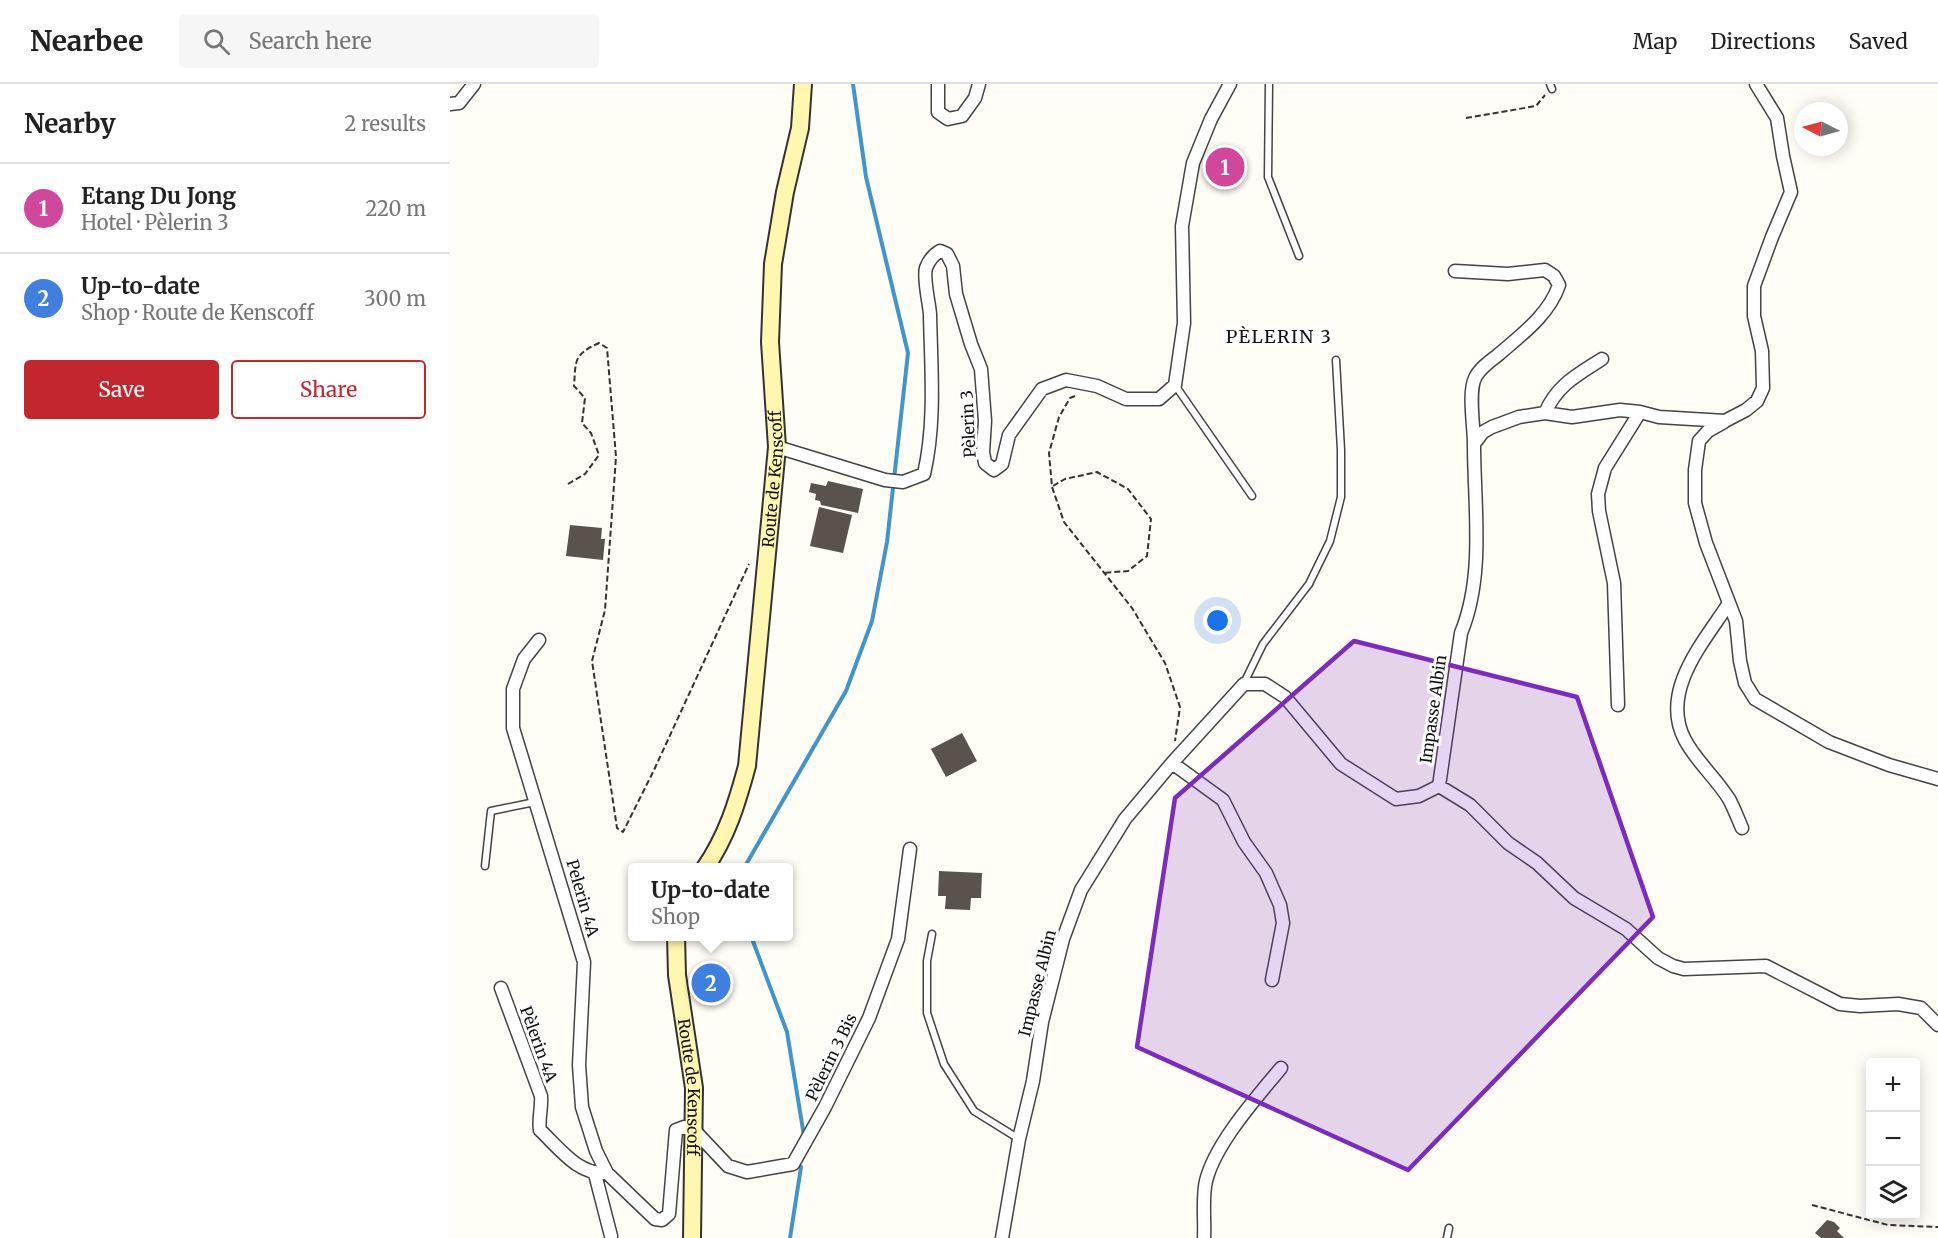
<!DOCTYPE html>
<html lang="en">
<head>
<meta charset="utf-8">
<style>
  :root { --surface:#fff; --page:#f6f6f6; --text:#222; --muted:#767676; --line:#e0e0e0; --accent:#c4262e }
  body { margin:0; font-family:Merriweather,serif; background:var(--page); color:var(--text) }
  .controls { position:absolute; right:18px; bottom:18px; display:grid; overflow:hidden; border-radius:6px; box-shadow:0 3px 15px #0003 }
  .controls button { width:54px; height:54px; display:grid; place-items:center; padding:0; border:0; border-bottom:2px solid var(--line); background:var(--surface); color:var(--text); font:30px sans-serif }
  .compass { position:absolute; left:1344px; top:18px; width:54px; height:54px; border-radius:50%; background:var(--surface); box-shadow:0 3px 15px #0003; rotate:276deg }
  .you { position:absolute; left:768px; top:537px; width:21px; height:21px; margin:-15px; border:4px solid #fff; border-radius:50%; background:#1a73e8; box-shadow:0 0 0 9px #1a73e833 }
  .badge { display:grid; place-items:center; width:39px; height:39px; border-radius:50%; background:var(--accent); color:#fff; font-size:20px; font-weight:700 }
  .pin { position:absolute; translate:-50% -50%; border:3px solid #fff; box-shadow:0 2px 6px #0006 }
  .popup { position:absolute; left:178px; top:779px; width:165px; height:78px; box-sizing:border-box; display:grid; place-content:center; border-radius:6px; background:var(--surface); filter:drop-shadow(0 2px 4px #0005); font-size:20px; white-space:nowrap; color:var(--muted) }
  .popup b { font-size:22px; color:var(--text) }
  .popup::after { content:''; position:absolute; left:50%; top:100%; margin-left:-12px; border:12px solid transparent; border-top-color:var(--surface) }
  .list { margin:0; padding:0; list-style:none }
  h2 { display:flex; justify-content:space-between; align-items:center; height:78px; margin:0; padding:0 24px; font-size:26px }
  h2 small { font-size:20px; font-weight:400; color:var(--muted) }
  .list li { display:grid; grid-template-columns:39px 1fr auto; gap:18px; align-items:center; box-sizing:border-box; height:90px; padding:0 24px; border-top:2px solid var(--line) }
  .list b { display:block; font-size:22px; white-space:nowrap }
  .list p { margin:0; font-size:20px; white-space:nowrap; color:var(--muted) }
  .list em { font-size:20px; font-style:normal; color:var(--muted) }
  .actions { display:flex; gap:12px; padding:18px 24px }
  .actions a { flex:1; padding:14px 0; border:2px solid var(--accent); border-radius:6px; text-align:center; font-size:21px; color:var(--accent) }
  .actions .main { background:var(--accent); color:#fff }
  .icon { flex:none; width:33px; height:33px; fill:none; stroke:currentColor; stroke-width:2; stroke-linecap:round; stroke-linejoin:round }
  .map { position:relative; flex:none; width:1488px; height:1154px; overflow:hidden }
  header { display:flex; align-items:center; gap:36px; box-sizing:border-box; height:84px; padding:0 30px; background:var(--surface); border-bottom:2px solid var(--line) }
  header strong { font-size:28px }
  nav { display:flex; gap:33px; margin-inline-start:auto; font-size:21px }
  .search { width:420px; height:54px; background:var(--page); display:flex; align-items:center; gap:15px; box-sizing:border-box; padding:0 21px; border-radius:6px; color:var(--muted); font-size:22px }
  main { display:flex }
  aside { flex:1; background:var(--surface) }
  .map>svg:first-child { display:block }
</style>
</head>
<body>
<header>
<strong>Nearbee</strong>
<div class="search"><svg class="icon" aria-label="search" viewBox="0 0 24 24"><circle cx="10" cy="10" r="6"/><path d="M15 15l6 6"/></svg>Search here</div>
<nav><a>Map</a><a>Directions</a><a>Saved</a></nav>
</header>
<main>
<aside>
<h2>Nearby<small>2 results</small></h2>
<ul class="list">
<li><span class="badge" style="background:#d1479c">1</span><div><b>Etang Du Jong</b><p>Hotel · Pèlerin 3</p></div><em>220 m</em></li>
<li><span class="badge" style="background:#3f7fe0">2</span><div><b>Up-to-date</b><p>Shop · Route de Kenscoff</p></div><em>300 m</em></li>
</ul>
<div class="actions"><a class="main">Save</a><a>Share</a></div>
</aside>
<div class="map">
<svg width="1488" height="1154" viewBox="0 0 1488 1154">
  <rect width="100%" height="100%" fill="#fffdf5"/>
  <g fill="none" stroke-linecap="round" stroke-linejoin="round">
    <!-- stream -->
    <path stroke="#3f96cf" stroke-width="4" d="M294 784 396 607 422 537 437 458 458 269 416 93 403 0
      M301 852 337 948 354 1052
      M340 1154 351 1083"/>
  </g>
  <!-- building -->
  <path fill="#5a524d" d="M771 65 787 66 786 86 791 87 790 99 764 97 765 83 770 84Z
    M378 397 413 405 408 429 371 421 370 417 365 416 366 410 359 408 361 399 376 402Z
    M369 423 402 431 393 469 360 462Z
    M120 441 152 444 151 455H155L153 476 116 472Z
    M512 649 527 677 496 693 481 665Z
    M489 787 532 789 531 814H521L520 826 495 825 496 812H488Z
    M1377 1136 1384 1138 1390 1144 1387 1147 1394 1154H1371L1365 1149Z"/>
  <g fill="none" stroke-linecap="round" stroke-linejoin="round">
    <!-- service casing -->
    <g stroke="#444" stroke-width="9">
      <path id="service" d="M819 0 818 93 849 172
        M1100 0 1102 5
        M725 301 802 412
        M794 599 813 560 859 500 880 457 891 413V366L886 276
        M35 782 41 727 85 718
        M482 850 477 877V929L494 980 524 1027 569 1055
        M997 1154 999 1144"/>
    </g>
    <!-- minor casing -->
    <g stroke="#444" stroke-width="15">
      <path id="minor" d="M488 0V28L498 35 512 32 525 14 529 0
        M0 20 9 19 24 0
        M1005 187 1058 190 1095 186 1104 192 1109 201C1099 231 1071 251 1048 271 1040 277 1029 285 1025 294 1018 308 1024 343 1024 360
        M1095 329C1107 301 1127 291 1152 275
        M1274 338 1258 347 1249 357 1245 386V419L1256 459 1286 537 1290 577 1295 599 1305 615 1379 658 1439 681 1488 695
        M327 363 435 396 453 398 474 390C486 338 481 283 480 230 479 218 473 194 476 184 479 176 483 171 490 167L497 170 503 182 506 210 521 260 531 285 535 337 533 368 535 379 544 386 552 380 559 351 592 305 616 296 647 302 676 315H709L725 301 734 239 732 142 743 79 761 35 780 0
        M1279 519C1254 558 1209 607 1235 656 1246 677 1266 694 1279 715 1284 724 1288 735 1292 744
        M89 556 74 575 63 605V644L134 878 129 981 132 1023 146 1067 157 1089
        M1168 621 1164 499 1149 427 1148 410 1155 384 1190 328
        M722 679 773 716 794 758 816 789 830 821 833 839 822 896
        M989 702 1020 721 1058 759 1087 779 1124 814 1176 845 1208 874 1223 882 1234 885 1316 882 1390 920 1410 922 1448 920 1471 924 1488 941
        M51 904 91 1012C92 1024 88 1036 90 1046 110 1065 128 1091 157 1089L205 1135 212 1136 219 1130 226 1046 234 1043 245 1047 278 1082 297 1088 343 1080 375 1023 419 934 448 855 460 765
        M145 1090 161 1152
        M552 1154 569 1055 583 997 592 938 613 855 631 806 675 735 722 679 794 600H815L835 613 891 680 946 715 969 712 989 702 1011 549C1035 491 1024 422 1024 360L1033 348 1042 343 1069 333 1095 329 1122 333 1170 326 1190 328 1209 333 1275 337 1296 326 1307 317 1313 304 1312 267 1304 232V202L1322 153 1341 108 1333 72 1327 34 1306 0
        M754 1154C755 1137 752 1113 756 1097 765 1060 806 1014 831 984"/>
    </g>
    <!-- secondary casing -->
    <g stroke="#333" stroke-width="20">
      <g id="secondary">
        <path id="s1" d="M255 784C277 752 287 719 297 682L327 363 320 258 323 180 335 108 350 44 353 0"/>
        <path id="s2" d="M226 852 227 891 244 1004 242 1154"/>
      </g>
    </g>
    <!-- path -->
    <path stroke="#333" stroke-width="2" stroke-dasharray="6 3" stroke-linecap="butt" d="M1016 34 1086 22 1095 11
      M625 312 620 314 609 333 599 369 602 403 614 438 682 524 715 579 730 623 725 657
      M118 400 135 390 149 371 141 349 132 339 135 314 124 302C126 276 123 271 149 259L157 264 166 373 155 526 142 577 167 744 173 748 204 686 299 480
      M603 402 615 395 647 388 678 405 701 435 697 472 678 487 653 489
      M1362 1121 1438 1141 1488 1143"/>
    <!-- service -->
    <use href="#service" stroke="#fff" stroke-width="6"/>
    <!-- minor -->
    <use href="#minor" stroke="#fff" stroke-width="12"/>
    <!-- secondary -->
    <use href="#secondary" stroke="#fff6b0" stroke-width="16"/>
  </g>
  <!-- marked area -->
  <path fill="#7b2cbf" fill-opacity="0.2" stroke="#7b2cbf" stroke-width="4.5" stroke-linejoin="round" d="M904 557 1127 613 1203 833 958 1086 687 963 725 714Z"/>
  <g text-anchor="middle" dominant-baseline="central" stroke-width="6" stroke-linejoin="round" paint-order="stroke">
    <!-- street labels -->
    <g font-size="16" fill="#111" stroke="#fff">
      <text transform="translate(518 340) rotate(-93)">Pèlerin 3</text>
      <text stroke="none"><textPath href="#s1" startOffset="399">Route de Kenscoff</textPath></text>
      <text transform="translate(983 625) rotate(-82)">Impasse Albin</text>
      <text transform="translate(133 814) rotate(74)">Pelerin 4A</text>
      <text transform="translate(587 899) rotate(-76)">Impasse Albin</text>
      <text transform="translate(89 960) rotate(70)">Pèlerin 4A</text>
      <text transform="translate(381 973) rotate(-64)">Pèlerin 3 Bis</text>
      <text stroke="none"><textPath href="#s2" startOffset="152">Route de Kenscoff</textPath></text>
    </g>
    <!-- neighbourhood labels -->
    <g font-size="18" letter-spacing="1.5" fill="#111" stroke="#fff">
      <text x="829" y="252">PÈLERIN 3</text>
    </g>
  </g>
</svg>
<div class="controls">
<button>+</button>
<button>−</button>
<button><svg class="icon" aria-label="layers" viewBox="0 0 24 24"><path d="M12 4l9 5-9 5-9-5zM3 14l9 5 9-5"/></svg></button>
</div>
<svg class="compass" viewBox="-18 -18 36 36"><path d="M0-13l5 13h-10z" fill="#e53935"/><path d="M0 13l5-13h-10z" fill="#767676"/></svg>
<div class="you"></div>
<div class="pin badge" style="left:775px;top:83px;background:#d1479c">1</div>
<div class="pin badge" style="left:261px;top:899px;background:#3f7fe0">2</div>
<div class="popup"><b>Up-to-date</b>Shop</div>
</div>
</main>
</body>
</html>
